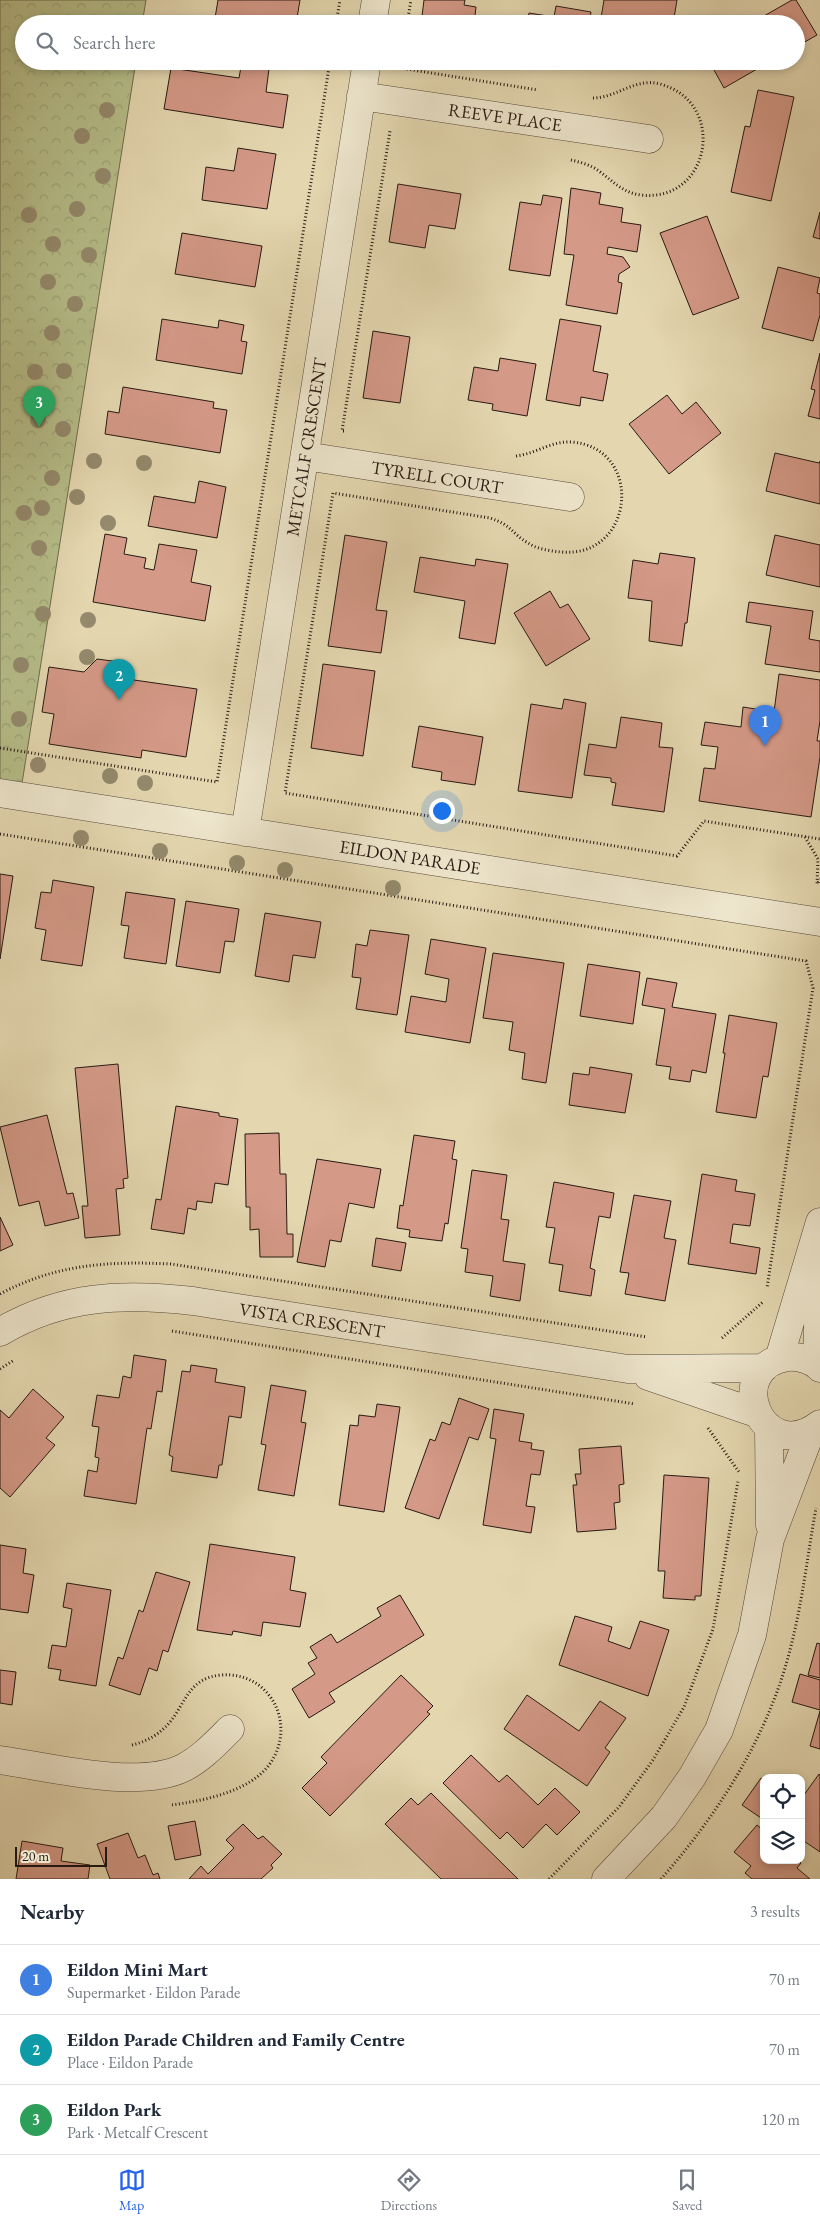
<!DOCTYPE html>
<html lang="en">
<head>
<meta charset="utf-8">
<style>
  :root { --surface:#fff; --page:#f6f6f7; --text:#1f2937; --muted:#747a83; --line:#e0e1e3; --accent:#2563eb }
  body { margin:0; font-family:"EB Garamond",serif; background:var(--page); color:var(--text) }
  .controls { position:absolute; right:15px; bottom:15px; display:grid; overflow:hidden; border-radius:10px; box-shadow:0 2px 8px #0003 }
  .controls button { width:45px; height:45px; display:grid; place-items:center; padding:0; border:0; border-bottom:1px solid var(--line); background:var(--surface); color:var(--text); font:25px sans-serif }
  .scale { position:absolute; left:15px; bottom:12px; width:92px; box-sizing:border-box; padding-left:5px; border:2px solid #281a12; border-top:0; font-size:14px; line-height:18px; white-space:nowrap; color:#281a12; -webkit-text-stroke:4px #ede5cc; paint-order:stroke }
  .you { position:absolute; left:441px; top:810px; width:18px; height:18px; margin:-12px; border:4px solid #fff; border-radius:50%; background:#1a73e8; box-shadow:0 0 0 8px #1a73e833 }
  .badge { display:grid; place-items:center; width:32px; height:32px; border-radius:50%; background:var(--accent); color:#fff; font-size:16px; font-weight:700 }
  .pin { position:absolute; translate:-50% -41px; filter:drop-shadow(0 1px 2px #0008) }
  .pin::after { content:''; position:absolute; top:26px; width:18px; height:15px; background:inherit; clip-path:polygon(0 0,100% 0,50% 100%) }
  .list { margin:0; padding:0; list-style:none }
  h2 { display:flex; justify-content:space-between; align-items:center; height:65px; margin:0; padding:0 20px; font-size:21px }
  h2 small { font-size:16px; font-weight:400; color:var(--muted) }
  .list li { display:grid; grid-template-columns:32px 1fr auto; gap:15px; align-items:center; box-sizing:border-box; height:70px; padding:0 20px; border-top:1px solid var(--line) }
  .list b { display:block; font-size:19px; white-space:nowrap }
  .list p { margin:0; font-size:16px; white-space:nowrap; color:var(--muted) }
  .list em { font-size:16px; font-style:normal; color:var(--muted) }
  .icon { flex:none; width:28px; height:28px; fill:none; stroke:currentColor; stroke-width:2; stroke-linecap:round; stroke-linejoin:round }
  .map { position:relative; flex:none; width:820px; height:1879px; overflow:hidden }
  .search { position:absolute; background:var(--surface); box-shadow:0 2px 8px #0003; left:15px; right:15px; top:15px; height:55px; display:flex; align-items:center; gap:12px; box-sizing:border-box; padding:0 18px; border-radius:28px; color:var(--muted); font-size:19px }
  .sheet { height:275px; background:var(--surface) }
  nav { display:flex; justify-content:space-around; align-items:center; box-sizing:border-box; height:70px; border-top:1px solid var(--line); background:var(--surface); font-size:14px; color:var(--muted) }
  nav a { display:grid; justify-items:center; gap:2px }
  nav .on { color:var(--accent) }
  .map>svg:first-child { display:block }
</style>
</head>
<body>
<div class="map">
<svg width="820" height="1879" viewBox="0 0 820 1879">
  <defs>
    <pattern id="park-crowns" width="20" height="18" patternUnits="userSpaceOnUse" patternTransform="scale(1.25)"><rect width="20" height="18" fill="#b6be8a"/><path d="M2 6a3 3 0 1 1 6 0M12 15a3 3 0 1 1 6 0" fill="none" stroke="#9ca376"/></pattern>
  </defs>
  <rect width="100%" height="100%" fill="#e4d7b0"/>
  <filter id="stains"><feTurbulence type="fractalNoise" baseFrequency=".004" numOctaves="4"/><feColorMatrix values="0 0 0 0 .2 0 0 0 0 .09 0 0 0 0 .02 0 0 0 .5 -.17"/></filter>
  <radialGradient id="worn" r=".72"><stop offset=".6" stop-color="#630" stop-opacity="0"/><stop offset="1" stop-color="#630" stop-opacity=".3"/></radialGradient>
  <!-- park -->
  <path fill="url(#park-crowns)" stroke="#6f6c4e" d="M0 0H146L142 24H24V61H136L20 796 0 793Z"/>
  <!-- building -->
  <path fill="#d49987" stroke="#281a12" d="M218 0H300L296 24H214Z
    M424 0H465L464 5 476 7 474 24H421Z
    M604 0H677L673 24H600Z
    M792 0H796L817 35 796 47V24H750Z
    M556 6 591 12 589 24H527L529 13 554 17Z
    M242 61H270L266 92 288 95 283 128 164 109 171 68 239 78Z
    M709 61H771L724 88Z
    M758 90 794 97 771 201 731 192 745 126 750 127Z
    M238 148 276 154 267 209 202 200 206 167 234 171Z
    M398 184 461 194 455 229 429 225 425 248 389 242Z
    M571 188 601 193 599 204 623 208 621 222 641 225 637 252 608 247 607 254 623 257 630 267 619 274 618 282 622 283 617 314 566 305 574 255 564 254Z
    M543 195 562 198 550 276 509 270 520 202 541 205Z
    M820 212V239L813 237Z
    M707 216 739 298 693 315 660 233Z
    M182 233 262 246 255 287 175 274Z
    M778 267 820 278 817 293 820 294V315L813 341 762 328Z
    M162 319 218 328 219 320 244 325 241 341 247 342 242 374 156 360Z
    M560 319 601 326 593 371 608 374 603 401 581 397 580 406 546 400Z
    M373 331 410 337 400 403 363 398Z
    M820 353V419L808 416 815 390 811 389Z
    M500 358 536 364 527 416 492 410 493 404 468 400 474 367 498 371Z
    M123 387 214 402 213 408 227 410 220 453 105 434 108 411 119 413Z
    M667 395 682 414 696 402 721 433 669 474 629 424Z
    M775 453 819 463 820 461V504L766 491Z
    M199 481 226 487 217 538 148 526 154 496 195 503Z
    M105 534 127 538 124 554 146 558 144 568 154 570 159 544 197 550 191 582 211 586 205 621 93 602Z
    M345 535 387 542 376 610 387 611 381 653 328 646Z
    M775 535 820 545V587L766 575Z
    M660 553 695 558 687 623H685L682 646 649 641 652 601 628 598 633 560 658 564Z
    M420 557 475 566 476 559 508 564 495 644 459 638 465 601 414 592Z
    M550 591 560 608 568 604 590 639 546 666 514 613Z
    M749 602 813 611 809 639 820 641V672L765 664 771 626 746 622Z
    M97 659 120 662 134 680 197 689 186 757 142 750 141 758 49 744 54 714 42 712 49 667 84 672Z
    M323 664 375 671 363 756 311 748Z
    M779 674 820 680V721L817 741H820V757L811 817 699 801 704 768 715 769 718 747 701 745 705 722 741 727 743 707 774 712Z
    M564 699 586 703 572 798 518 791 531 704 562 709Z
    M621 717 662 723 659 747 673 748 664 812 612 805 616 783 611 782V778L584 775 589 744 616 748Z
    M419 726 483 737 475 785 441 780 442 772 412 767Z
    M0 874 13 876 0 959Z
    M53 880 94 887 82 966 41 960 46 930 35 928 41 892 51 893Z
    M126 892 175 899 166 964 124 958 129 926 121 925Z
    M186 901 239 909 234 942 225 941 220 973 176 966Z
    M265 913 321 922 315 958 293 955 289 982 255 976Z
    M370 930 409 935 397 1015 356 1009 361 978 352 977 356 944 367 946Z
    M431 939 486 948 470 1043 405 1032 411 996 446 1002 449 979 425 974Z
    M493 953 564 963 546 1083 522 1079 525 1053 509 1050 513 1022 483 1018Z
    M588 964 640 972 633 1024 580 1016Z
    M647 978 677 983 672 1007 716 1014 706 1073 692 1070 690 1082 669 1079 671 1067 656 1065 665 1009 642 1005Z
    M729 1015 777 1023 768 1077 763 1076 756 1118 716 1112 725 1053H723Z
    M118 1064 128 1178 123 1179 124 1188 116 1189 120 1235 85 1238 82 1206H88L75 1068Z
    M590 1067 632 1074 625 1113 569 1105 573 1073 589 1075Z
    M176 1106 219 1113V1116L238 1119 228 1185 215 1183 212 1203 197 1201 196 1210 188 1208 184 1234 151 1229 156 1199 161 1200Z
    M47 1115 67 1194 73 1193 79 1218 45 1226 39 1201 19 1206 0 1127Z
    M279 1133 280 1174H286L287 1234H293V1257H260L259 1229 250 1230V1207H246L245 1134Z
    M414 1135 455 1141 452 1159 457 1160 448 1224 445 1223 442 1241 409 1237 410 1230 397 1228 400 1205 403 1206Z
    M317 1159 381 1169 374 1208 349 1203 341 1242 330 1240 325 1267 297 1262Z
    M472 1170 507 1175 501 1219 509 1220 503 1261 525 1264 520 1301 490 1296 493 1276 465 1272 468 1249 461 1248Z
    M702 1174 737 1180 735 1191 755 1194 750 1226 733 1224 730 1243 760 1248 756 1274 688 1264Z
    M554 1182 614 1193 610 1218 599 1216 590 1268 595 1270 591 1296 559 1291 563 1265 549 1263 555 1228 546 1227Z
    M634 1195 671 1201 664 1238 676 1240 665 1301 625 1294 629 1273 620 1272Z
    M0 1217 13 1245 0 1251Z
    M376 1238 406 1243 401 1271 372 1266Z
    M134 1355 166 1360 162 1392 157 1391 151 1429 147 1428 136 1504 84 1496 88 1470 97 1472 99 1458 95 1457 99 1427 92 1426 97 1395 119 1398 123 1376 131 1378Z
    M191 1365 217 1369 215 1382 245 1387 241 1418 229 1416 222 1465H219L217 1478 171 1471 173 1457 169 1455 182 1371 190 1372Z
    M271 1385 306 1391 301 1422 306 1423 294 1496 258 1490 266 1445 261 1444Z
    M33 1389 64 1417 46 1438 55 1445 10 1497 0 1488V1410L9 1418Z
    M459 1398 489 1409 478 1440 469 1437 439 1519 405 1508 430 1439 435 1441 442 1422 450 1425Z
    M377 1404 400 1407 384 1512 339 1505 350 1425 358 1426 359 1415 375 1417Z
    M494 1409 524 1414 519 1441 532 1443 531 1449 544 1451 540 1475 531 1474 526 1506 535 1507 531 1533 483 1525 496 1439 490 1438Z
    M621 1446 624 1484 619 1485 620 1502 614 1503 616 1529 577 1532 573 1485H577L575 1474H581L579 1449Z
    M664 1475 709 1478 701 1596H695V1600L663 1598 665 1571H658Z
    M210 1544 295 1557 290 1590 306 1593 300 1627 263 1622 261 1636 233 1631 232 1635 197 1630Z
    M0 1545 26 1549 23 1573 34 1575 28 1613 0 1609Z
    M156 1572 190 1582 168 1652 163 1650 157 1671 149 1668 140 1695 109 1685 118 1657 123 1659 139 1610 143 1612Z
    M67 1583 111 1590 96 1686 59 1680 61 1670 48 1668 52 1645 66 1647 72 1609 63 1607Z
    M400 1595 424 1635 329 1693 335 1702 309 1718 292 1689 315 1674 308 1663 317 1658 310 1647 331 1634 337 1643 381 1616 377 1608Z
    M575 1616 612 1627 608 1641 630 1649 640 1621 669 1630 648 1696 559 1665Z
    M817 1643 820 1644V1678L808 1675Z
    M0 1670 16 1672 12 1705 0 1703Z
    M800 1674 820 1680V1710L792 1702Z
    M401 1675 433 1706 427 1712 430 1714 330 1816 302 1788 327 1763 321 1757Z
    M527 1695 579 1731 600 1701 626 1718 605 1748 610 1752 587 1786 504 1729Z
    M820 1711V1749L810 1746Z
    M471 1755 499 1782 507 1775 538 1805 555 1788 580 1812 557 1835 546 1824 523 1848 507 1832 500 1839 443 1783Z
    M819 1774 820 1775V1852L801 1839V1799Z
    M761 1778 764 1780V1820L742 1805Z
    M431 1793 518 1879H441L385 1824 411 1798 418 1805Z
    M195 1821 201 1855 175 1860 168 1826Z
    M243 1824 258 1839 263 1836 282 1854 271 1865 273 1868 261 1879H189L201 1866 208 1874 234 1848 226 1840Z
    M757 1825 764 1831V1860H798L801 1863 797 1868 810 1879H752L745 1873 751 1866 734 1852Z
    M128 1833 138 1858 145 1855 153 1875 158 1873 160 1879H110L97 1844Z
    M22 1841 63 1848 61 1861 90 1865 88 1879H16Z"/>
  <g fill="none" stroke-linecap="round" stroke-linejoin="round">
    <!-- street casing -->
    <g stroke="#57493a" stroke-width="29">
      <path id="street" d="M372 24 376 0
        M361 96 649 139
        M305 456 570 497
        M0 793 820 922
        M245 832 367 61
        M0 1332C62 1295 124 1293 193 1301L628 1369 764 1368
        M779 1359 820 1222
        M817 1364 820 1259
        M820 1368C813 1360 799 1356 788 1357 721 1367 762 1469 820 1424
        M648 1376 756 1413
        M769 1427 770 1525
        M0 1760C49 1767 138 1790 183 1768 201 1759 216 1743 230 1729
        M606 1879 664 1817 692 1777 719 1730 752 1635 770 1539 811 1431"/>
    </g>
    <!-- path -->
    <path stroke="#281a12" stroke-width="3" stroke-dasharray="1 2.5" stroke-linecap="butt" d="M336 24 340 0
      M407 24 411 0
      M401 61 400 68 538 90
      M571 160C579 162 588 164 596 169 611 179 622 193 641 195 711 203 728 102 660 84 635 77 616 99 591 98
      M344 431H342L390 131
      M516 456C535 454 551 441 571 442 645 447 635 559 561 552 550 551 537 549 528 543 511 533 512 525 490 518L333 493 285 793 677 856 704 821 820 839
      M0 748 217 782 330 61
      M0 834 806 961 813 988 767 1288
      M805 837 818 859 817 884 820 879
      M0 1294C56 1264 109 1261 171 1264L647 1337
      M172 1331 635 1404
      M722 1338 764 1301
      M0 1369 14 1360
      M708 1428 739 1472
      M132 1745C146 1742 160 1734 170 1722 186 1702 189 1678 221 1675 271 1671 298 1726 269 1765 249 1792 202 1801 171 1805
      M549 1879 619 1807 653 1760 684 1707 713 1629 738 1481
      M661 1879C721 1811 771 1731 792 1642 803 1598 808 1552 816 1508"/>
    <!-- street -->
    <use href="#street" stroke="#ede5cc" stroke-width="28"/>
  </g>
  <!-- trees -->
  <g fill="#948a6d">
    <circle cx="107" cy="110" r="8"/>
    <circle cx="82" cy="136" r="8"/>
    <circle cx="103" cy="176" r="8"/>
    <circle cx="77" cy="209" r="8"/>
    <circle cx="29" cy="215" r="8"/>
    <circle cx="53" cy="244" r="8"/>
    <circle cx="89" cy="255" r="8"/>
    <circle cx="48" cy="282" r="8"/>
    <circle cx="75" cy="304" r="8"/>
    <circle cx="52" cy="333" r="8"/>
    <circle cx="64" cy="371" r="8"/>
    <circle cx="35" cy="372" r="8"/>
    <circle cx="38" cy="420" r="8"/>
    <circle cx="63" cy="429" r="8"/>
    <circle cx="94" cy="461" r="8"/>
    <circle cx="144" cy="463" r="8"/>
    <circle cx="52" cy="478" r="8"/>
    <circle cx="77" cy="497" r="8"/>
    <circle cx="42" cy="508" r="8"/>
    <circle cx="24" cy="513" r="8"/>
    <circle cx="108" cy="523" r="8"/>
    <circle cx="39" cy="548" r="8"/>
    <circle cx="43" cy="614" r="8"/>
    <circle cx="88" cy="620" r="8"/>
    <circle cx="87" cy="657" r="8"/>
    <circle cx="21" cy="665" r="8"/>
    <circle cx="19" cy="719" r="8"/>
    <circle cx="38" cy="765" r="8"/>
    <circle cx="110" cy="776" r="8"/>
    <circle cx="145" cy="783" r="8"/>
    <circle cx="81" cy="838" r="8"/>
    <circle cx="160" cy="851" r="8"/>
    <circle cx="237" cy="863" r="8"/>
    <circle cx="285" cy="870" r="8"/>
    <circle cx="393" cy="888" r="8"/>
  </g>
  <g text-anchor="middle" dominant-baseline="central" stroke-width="5" stroke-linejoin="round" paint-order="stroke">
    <!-- street labels -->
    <g font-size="18" fill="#281a12" stroke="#ede5cc">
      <text transform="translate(505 117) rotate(8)">REEVE PLACE</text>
      <text transform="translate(306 447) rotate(-81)">METCALF CRESCENT</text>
      <text transform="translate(437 477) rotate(9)">TYRELL COURT</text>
      <text transform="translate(410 857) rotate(9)">EILDON PARADE</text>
      <text transform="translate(312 1320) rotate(9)">VISTA CRESCENT</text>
    </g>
  </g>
  <rect width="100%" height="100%" filter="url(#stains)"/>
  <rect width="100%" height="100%" fill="url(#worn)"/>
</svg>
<div class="controls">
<button><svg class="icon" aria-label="locate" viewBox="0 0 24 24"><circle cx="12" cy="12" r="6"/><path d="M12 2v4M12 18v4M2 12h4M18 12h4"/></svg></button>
<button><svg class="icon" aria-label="layers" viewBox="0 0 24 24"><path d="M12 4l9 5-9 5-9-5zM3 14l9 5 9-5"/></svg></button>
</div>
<div class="scale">20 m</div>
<div class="you"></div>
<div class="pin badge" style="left:765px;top:746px;background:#3f7fe0">1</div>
<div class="pin badge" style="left:119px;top:700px;background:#0f9aa8">2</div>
<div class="pin badge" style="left:39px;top:427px;background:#2e9e5b">3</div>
<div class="search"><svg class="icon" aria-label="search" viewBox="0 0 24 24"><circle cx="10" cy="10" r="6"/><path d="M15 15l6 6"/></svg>Search here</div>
</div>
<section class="sheet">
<h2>Nearby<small>3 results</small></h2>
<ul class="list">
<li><span class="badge" style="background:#3f7fe0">1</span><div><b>Eildon Mini Mart</b><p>Supermarket · Eildon Parade</p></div><em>70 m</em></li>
<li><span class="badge" style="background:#0f9aa8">2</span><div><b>Eildon Parade Children and Family Centre</b><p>Place · Eildon Parade</p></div><em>70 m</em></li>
<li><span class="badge" style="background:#2e9e5b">3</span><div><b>Eildon Park</b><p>Park · Metcalf Crescent</p></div><em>120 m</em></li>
</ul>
</section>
<nav>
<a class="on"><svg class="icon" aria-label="map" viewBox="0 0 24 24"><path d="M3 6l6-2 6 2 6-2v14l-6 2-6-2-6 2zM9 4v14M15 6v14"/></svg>Map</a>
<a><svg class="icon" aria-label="directions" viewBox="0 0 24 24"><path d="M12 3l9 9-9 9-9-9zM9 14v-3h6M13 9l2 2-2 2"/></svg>Directions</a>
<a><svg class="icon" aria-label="saved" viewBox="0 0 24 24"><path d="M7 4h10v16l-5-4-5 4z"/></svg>Saved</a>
</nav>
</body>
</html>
